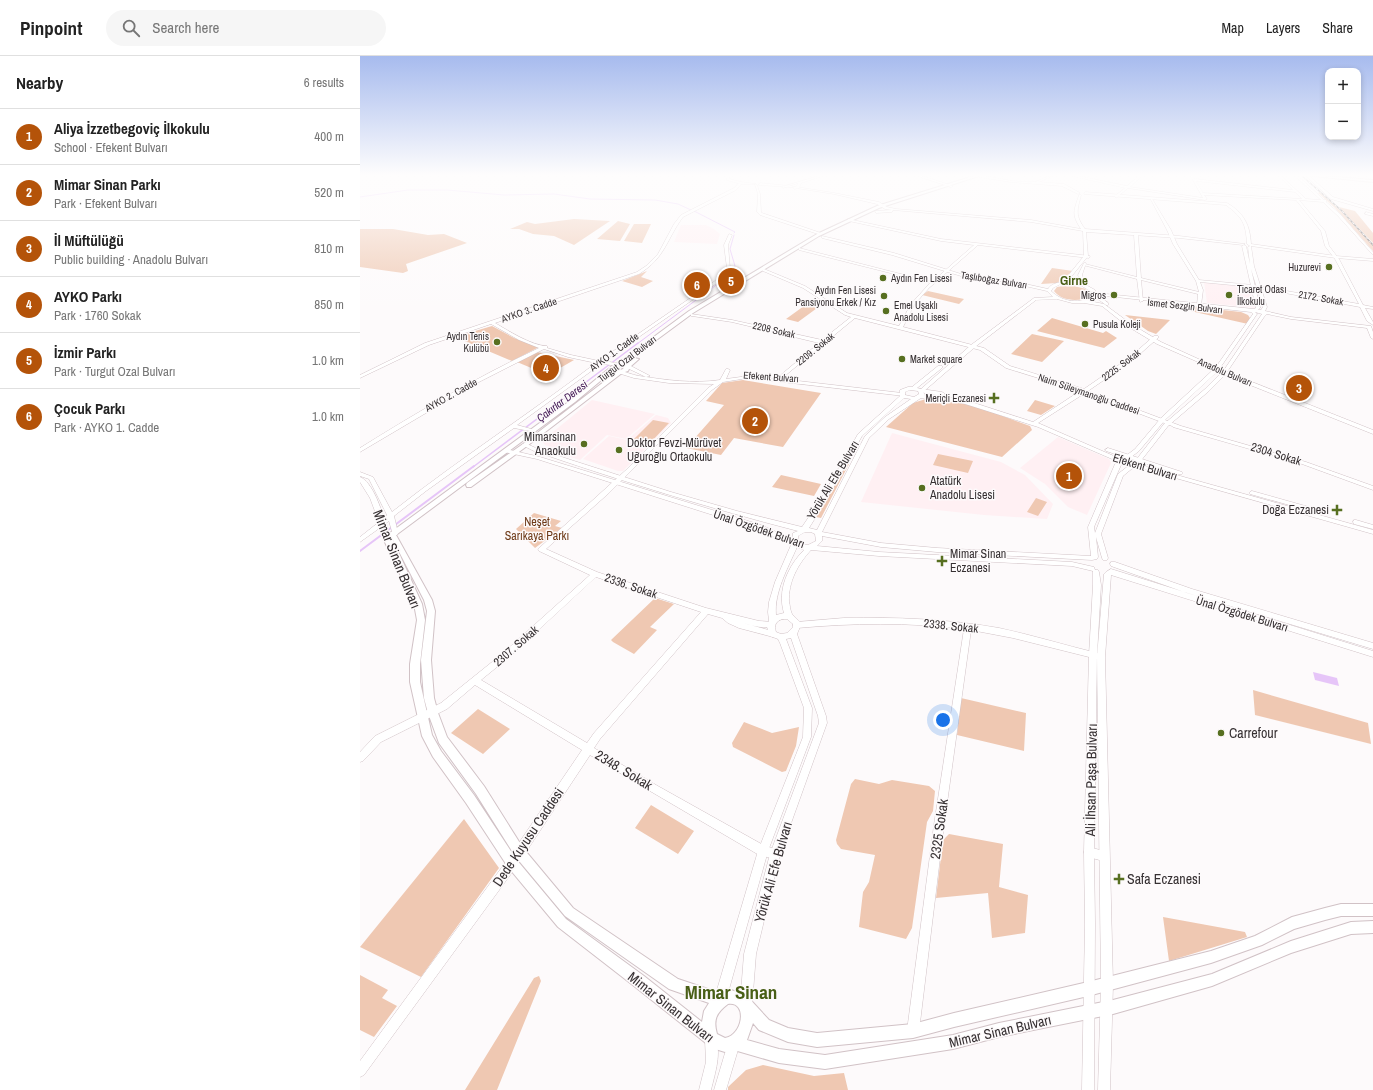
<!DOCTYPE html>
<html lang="en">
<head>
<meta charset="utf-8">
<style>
  :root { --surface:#fff; --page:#f6f6f6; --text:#222; --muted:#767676; --line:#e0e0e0; --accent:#b45309 }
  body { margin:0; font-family:"Archivo Narrow",sans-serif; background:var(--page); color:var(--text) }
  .controls { position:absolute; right:12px; top:12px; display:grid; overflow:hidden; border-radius:8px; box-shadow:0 2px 6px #0003 }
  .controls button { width:36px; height:36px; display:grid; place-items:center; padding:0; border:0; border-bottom:1px solid var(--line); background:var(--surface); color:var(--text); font:20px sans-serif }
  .you { position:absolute; left:583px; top:664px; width:14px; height:14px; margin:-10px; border:3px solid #fff; border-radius:50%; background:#1a73e8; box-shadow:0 0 0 6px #1a73e833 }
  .badge { display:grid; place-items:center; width:26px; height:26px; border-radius:50%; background:var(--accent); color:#fff; font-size:13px; font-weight:700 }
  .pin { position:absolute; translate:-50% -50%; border:2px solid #fff; box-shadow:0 1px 4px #0006 }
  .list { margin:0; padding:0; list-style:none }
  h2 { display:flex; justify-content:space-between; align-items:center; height:52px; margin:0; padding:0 16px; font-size:17px }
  h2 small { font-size:13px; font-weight:400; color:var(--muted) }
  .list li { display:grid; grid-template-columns:26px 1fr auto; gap:12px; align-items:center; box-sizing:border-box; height:56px; padding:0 16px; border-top:1px solid var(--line) }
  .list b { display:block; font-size:15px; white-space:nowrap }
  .list p { margin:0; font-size:13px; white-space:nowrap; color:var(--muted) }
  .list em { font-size:13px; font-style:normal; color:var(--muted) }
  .icon { flex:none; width:22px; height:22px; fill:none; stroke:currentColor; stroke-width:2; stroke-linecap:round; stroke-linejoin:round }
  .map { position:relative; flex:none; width:1013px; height:1034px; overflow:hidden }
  header { display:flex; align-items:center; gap:24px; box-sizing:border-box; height:56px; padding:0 20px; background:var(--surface); border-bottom:1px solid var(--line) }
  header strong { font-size:19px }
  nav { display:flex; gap:22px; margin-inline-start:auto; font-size:14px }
  .search { width:280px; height:36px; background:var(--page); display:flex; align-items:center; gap:10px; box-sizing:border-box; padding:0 14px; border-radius:22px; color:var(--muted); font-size:15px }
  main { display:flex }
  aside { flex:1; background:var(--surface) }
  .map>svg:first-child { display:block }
</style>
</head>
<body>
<header>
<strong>Pinpoint</strong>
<div class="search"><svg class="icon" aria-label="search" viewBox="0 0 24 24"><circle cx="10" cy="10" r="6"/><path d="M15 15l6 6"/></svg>Search here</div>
<nav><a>Map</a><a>Layers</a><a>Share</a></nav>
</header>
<main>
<aside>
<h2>Nearby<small>6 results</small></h2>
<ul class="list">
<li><span class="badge">1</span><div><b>Aliya İzzetbegoviç İlkokulu</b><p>School · Efekent Bulvarı</p></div><em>400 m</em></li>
<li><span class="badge">2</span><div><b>Mimar Sinan Parkı</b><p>Park · Efekent Bulvarı</p></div><em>520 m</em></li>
<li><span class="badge">3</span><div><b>İl Müftülüğü</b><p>Public building · Anadolu Bulvarı</p></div><em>810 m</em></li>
<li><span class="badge">4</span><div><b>AYKO Parkı</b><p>Park · 1760 Sokak</p></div><em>850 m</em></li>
<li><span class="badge">5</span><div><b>İzmir Parkı</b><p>Park · Turgut Ozal Bulvarı</p></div><em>1.0 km</em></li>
<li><span class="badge">6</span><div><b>Çocuk Parkı</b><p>Park · AYKO 1. Cadde</p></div><em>1.0 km</em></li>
</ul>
</aside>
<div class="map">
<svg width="1013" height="1034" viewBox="0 0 1013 1034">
  <rect width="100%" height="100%" fill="#fdfafb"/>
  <!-- built -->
  <path fill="#fff0f3" d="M321 169H346L354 173 360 178 357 188 314 186Z
    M844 226 889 231 896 252 847 247Z
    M232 344 295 358 266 383 247 379 220 404 200 398 203 395 185 389 182 385Z
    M296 359 308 362 311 367 263 415H258L223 403 249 380 267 384Z
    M532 377 641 406 665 419 693 448 687 463 624 459 501 446Z
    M698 381 749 403 751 407 727 459 708 451 685 428 660 412Z"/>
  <!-- green -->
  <path fill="#efc8b2" d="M960 136 988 162 1013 189V195L975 152 958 137Z
    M979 151 995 155 1013 177V187Z
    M214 163 250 165 214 189 194 180 173 178 159 173H150L167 166 175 168Z
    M258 165 270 168 260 185 237 183Z
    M274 168H291L282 187 264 185Z
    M0 173H33L68 179 84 178 107 187 46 208 48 215 43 217 0 211Z
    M692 212 713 215 697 227 681 228Z
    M287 215 281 221 293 225 282 231 262 225Z
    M710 229 726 233 730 239C721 247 701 245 694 235L697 231Z
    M568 235 604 243 599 248 562 239Z
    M455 242 464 247 438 266 426 263Z
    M826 250 881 256 888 259 890 262 888 268 826 254 824 253Z
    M765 259 810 264 796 278 788 275Z
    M692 262 743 277 746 275 757 282 744 292 677 275Z
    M132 270 154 282 179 291 152 305 95 281Z
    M672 278 704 285 682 306 651 298Z
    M177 296 214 304 188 319 157 306Z
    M383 324 461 337 423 391 374 382 361 399 326 392 364 349 346 345 362 327Z
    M566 343C603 343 636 358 670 370L672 374 642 401 526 371 553 347Z
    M675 344 695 350 681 359 667 355Z
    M293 364 309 367 291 386 274 383Z
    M578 398 613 405 608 417 573 409Z
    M487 407 489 408 461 462 456 461Z
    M421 419 461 428 454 440 412 431Z
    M676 442 687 446 678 460 667 456Z
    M174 457 201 465 195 470 202 472 175 492 156 473Z
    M295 542 314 548 290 571 297 574 274 598 253 586 251 584Z
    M893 634 1008 667 1011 688 895 659Z
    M601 642 666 657 664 695 597 679Z
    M118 653 150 673 123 698 91 677Z
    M384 666 412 677 439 671 436 690 426 715 422 716 373 691 372 687Z
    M495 723 519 728 532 724 569 730 575 735 573 755 567 766 552 872 546 883 499 871 503 836 509 826 515 799 481 793 477 788 476 784 491 728Z
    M291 749 334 775 318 798 275 772Z
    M104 763 139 812 61 921 0 891Z
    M589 778 643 788 639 831 668 839 665 877 632 882 628 837 576 842 583 784Z
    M803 861 885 876 887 881 809 905Z
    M0 919 28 934 22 942 37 950 14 981 0 974Z
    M179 920 181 925 137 1034H105L174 922Z
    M403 1009 454 1020 484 1017 488 1034H368V1031L386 1014Z"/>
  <!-- water -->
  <path fill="#e6c5f8" d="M953 616 977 622 979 630 955 624Z"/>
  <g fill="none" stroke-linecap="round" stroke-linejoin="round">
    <!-- stream-far2 -->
    <path stroke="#e6c5f8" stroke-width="1" d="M0 141 48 134H87L144 139 194 138 230 143 295 144 318 148 331 154
      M334 155 375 176 374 177
      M277 288 371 218 375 210 370 193 374 179"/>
    <!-- stream-far1 -->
    <path stroke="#e6c5f8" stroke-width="1.5" d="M113 411 278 287"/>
    <!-- stream -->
    <path stroke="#e6c5f8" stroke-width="2" d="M0 495 114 410"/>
    <!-- tertiary casing -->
    <g stroke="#d1c2c6" stroke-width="1">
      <path id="tertiary" d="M462 119H466L441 127 439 132 434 133 433 132 437 130 438 127 423 132 422 131Z
        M555 119H559L593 130 591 131Z
        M620 119C637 122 656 127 674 126 681 125 687 119 694 119L679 126 704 128 720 137 718 138 702 130 651 126 619 121Z
        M708 119H713L767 130 780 119H783L770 131 843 142 830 119H832L835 123 933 134 918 119H920L946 143 961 144 934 119H937L964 144H966V146L980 158 1013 196V199L978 160 963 146 939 144 965 175 969 190 979 203 1003 249 1013 251V253L1005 252 1013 266V269L1007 265 1000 251 893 231 840 226 843 234 841 249 839 250 837 249 838 238 781 224 783 245 780 246 777 223 723 209 725 208 777 221 774 179 776 178 778 179 781 222 839 236 836 225 813 188 807 174 790 142 791 141 811 174 817 188 839 224 893 229 999 248 975 203 965 190 961 175 936 144 844 139 847 143 845 144 768 132 756 142 755 140 765 132ZM836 125 935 136 942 143 843 137Z
        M380 126 382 127 376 134 323 161C306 184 306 201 279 218L135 267C147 274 172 290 187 290V292L211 299 239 305 355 225 367 212 364 189 369 178 372 179 368 189 370 213 357 227 244 305 261 308V310L241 308 157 369 175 374V376L154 372 66 435 34 460 38 477 37 479H33L29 465 26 467 30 482 29 484H25L21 471 0 486V481L19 466 10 442 0 426V421C12 426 20 450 24 462L27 459 9 423 0 420V416L13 421 32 456C98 404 169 358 236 307L208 301 184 293 115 328 0 396V392C58 356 117 321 179 292L159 284 131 268 69 289 0 322V319L65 287 277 216 286 210 298 198 314 168 321 159 374 132Z
        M395 128 397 129 400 138 401 156 402 157 461 177V179L400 159 397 156 398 138Z
        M1006 156 1013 158V160L1005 158Z
        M488 163 581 183 730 200 729 202 618 189 569 232 554 249 543 271 624 292 650 310 724 333 769 302 794 280H798V282L773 304 728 335 821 370 946 406 1013 430V434L942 408 813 371 812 370 725 337 678 367 763 404 1013 474V478L759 406 678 371 602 347 559 342 558 341 561 339 602 343 673 366 720 335 646 312 620 294 495 262 421 323 542 337 545 339 544 340 388 322 363 326 352 334 249 437 186 493 237 516 346 552 399 565 414 566 415 568 414 570C403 573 393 570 383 567L416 576 417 578 416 580 413 581 379 572 368 567 362 562 348 558 240 683 234 692 296 729 405 790 419 794 420 798 419 802 415 803 399 799 290 735 230 699 156 811 4 1019 0 1021V1005L148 803 222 694 115 629 87 653 21 686 3 705 0 706V696L15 680 81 647 142 598 230 519 179 495 178 493 223 453 266 414 348 332 354 328 309 327 274 322 258 317V315C265 315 272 319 279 320 306 324 333 328 360 324L366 313H368L370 314 366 323 388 320 416 323 459 287 372 266 332 260H331V258L372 264 462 284 491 261 485 259 443 232 403 215 402 214 404 213 445 230 487 257 539 270 551 248 570 227 439 194V192L572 226 614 189 581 185 489 165ZM236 521 341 556 234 677 227 687 121 624 148 602Z
        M265 309H269L290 320 286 321 265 311Z
        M561 333 582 336 585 338 582 340 559 336V334Z
        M748 392 822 416 823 417 822 418H818L746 395 745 394Z
        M892 435 949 451 950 452 947 454 890 438 889 437 890 436Z
        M994 464H996L1013 469V473L994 468 993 466Z
        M484 562C536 561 588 563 639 572 672 579 704 589 737 597L740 598 741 600 740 602 737 603 653 582 611 574 584 769 559 975 557 979 553 981 549 979 547 975 574 769 604 573C548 566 493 567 437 572L434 571 433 569 434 567 437 566Z
        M729 791 747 796 748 800 747 804 743 805 725 800 724 796 725 792Z
        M351 978 355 980C362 997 355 1017 351 1034H339L346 1006 345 984 347 980Z
        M374 981 378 983 380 987 366 1034H354L368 987 370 983Z"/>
    </g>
    <!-- secondary casing -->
    <g stroke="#d1c2c6" stroke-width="1">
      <path id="secondary" d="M368 119H370L369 123 381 126 396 128H381L367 124Z
        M945 119H948L973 141 1013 153V155L971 143Z
        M400 127 430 130 474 137 519 146 527 151 536 153 671 164 721 173C711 158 714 155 719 139L720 138 721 139C717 155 715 159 725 173L819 180 885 188 883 189 819 182 726 176 728 200 707 226 721 227 718 219 724 207H726L722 219 726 229 735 234 736 237 894 253 896 252 882 190 884 189 886 190 890 208 888 191 890 190 887 188C886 167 882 161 866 149L724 138 725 136 867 147C884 157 890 169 891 188L976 200 1013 203V205L976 202 891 190 894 210 907 251 905 255 931 261 1011 270 1013 276V283L1011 282 1007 272 931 263 907 258 904 261 867 316 1013 374V378L865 319 849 335 808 370 780 406 763 420 741 478 748 502 747 504H743L742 502 736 481 738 501 737 503 732 504 577 496 521 491 462 480V485L457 490 519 496 712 506 734 511 735 514H738L739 516 741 529 737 599 734 796 735 868 734 1034H722L725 868 724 796 729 599 733 529V515L712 510 519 500 451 494C438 508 428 526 429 546 430 549 430 554 432 558 434 561 438 564 441 567L440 571 437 578 466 660 467 667 420 798 396 898 392 949 390 953 386 955 382 953 380 949 384 898 410 798 459 667 458 660 431 582 426 583 452 652 451 681 408 795 366 944 364 948 360 950 356 948 354 944 398 795 443 681 444 652 420 587 418 583 410 580 407 571 409 565 408 556 409 546 415 526 431 489 397 473 177 403 144 396 143 395 146 393 180 401 401 469 432 483 433 477 438 475C349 452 261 425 174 395L162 389 163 388H167L178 393 211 404 311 436 377 455 442 471 461 443 498 378 540 340V334L548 331H552L578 310H582V312L557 332 561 333 611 289 674 242 693 241 687 235 652 227 601 220 532 199 462 182V180L534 197 601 218 652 225 688 233C691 228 698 226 703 226L724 200 723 175 671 166 533 154 532 156 516 157 515 155 532 154 525 153 517 148 474 138 430 131 399 129ZM891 213 903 251 901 254H898L900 252ZM701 228 720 229 732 236 733 239C721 249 702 246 691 235L693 232ZM738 239 891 256 893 258 856 311 801 286 771 268 744 248 729 245 735 241 746 249H748V247ZM697 243 712 247H724L742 250 767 270 797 288 854 313 801 362 775 393 755 408 728 471 731 500 577 492 521 487 462 476 509 382 529 363 564 340 565 339 563 336 615 291 676 244ZM895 256 902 258 864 314 860 312 897 258ZM858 315 861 317 845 333 804 368 776 404 758 418 735 477 734 471 761 409 779 395 805 364ZM550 334 558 335 559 338 554 341 545 339V336ZM544 342 551 343 525 361 505 380 457 474 449 472 467 443 502 380ZM445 476H451L455 478 456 485 448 489 438 487V480ZM437 491 444 494C428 510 417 534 424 557L416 559C414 536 428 512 437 491ZM423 563H427L433 568V571L427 577 421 578 416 576C414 570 415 565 423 563Z
        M751 506H755L832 533 1013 587V593L827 537 751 510 750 508Z
        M751 513 1013 595V601L751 519 745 601 753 928 750 1034H738L741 928 737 601 744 518 746 516Z"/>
    </g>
    <!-- primary casing -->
    <g stroke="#d1c2c6" stroke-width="2">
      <path id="primary" d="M617 119H622L519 152 459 180 333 257 261 310 256 312 215 346 36 479 72 544 75 555 71 604 74 642 78 657 87 681 124 730 163 792 213 852 318 923 360 937 371 934 386 939 409 964 428 972 457 977 553 968 594 957 728 926 851 895 895 880 932 861 965 852 981 848H1013V860H981L965 864 934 873 902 889 851 907 728 940 594 971 553 982 457 991 428 986 399 974 393 967 387 984 419 993 465 999 593 979 639 967 753 944 852 918 931 885 991 866 1013 865V877L991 878 931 897 852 930 753 958 639 981 593 993 465 1013 419 1007 374 994 365 996 352 992 274 930 198 871 148 811 106 747 73 701 62 680 50 626V608L57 564 54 548 23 482 211 344 252 310 257 308 329 255 457 178 517 150ZM32 482 64 544 67 555 61 604 64 642 68 657 79 687 116 738 155 800 205 860 309 933 349 947 344 955 342 966 284 920 206 863 156 803 114 739 81 695 72 679 60 626V608L65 564 62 548ZM368 948C388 945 383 979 365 982L357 978C353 964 356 957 368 948Z
        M951 119 1013 124V126L953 120Z
        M274 302 279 303 270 311 268 315 262 317 167 390 111 431H107L106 429 107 427 163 388 258 315 263 313 265 309Z"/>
    </g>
    <!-- tertiary -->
    <use href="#tertiary" fill="#fff" fill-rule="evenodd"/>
    <!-- secondary -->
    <use href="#secondary" fill="#fff" fill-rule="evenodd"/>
    <!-- primary -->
    <use href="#primary" fill="#fff" fill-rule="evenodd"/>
    <!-- rail casing -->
    <g stroke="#6a6567" stroke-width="1.5">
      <path id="rail" d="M941 119 982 155 1013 189"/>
    </g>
    <!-- rail -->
    <use href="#rail" stroke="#fdfafb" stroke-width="1" stroke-dasharray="2.5" stroke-linecap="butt"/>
  </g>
  <!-- sky -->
  <linearGradient id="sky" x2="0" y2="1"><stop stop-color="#a7bbee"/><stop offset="0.45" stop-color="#fefdfd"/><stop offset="1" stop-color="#fefdfd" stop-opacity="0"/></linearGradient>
  <rect width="1013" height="264" fill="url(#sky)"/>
  <!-- markers -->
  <g fill="#576f20" stroke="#fdfafb" stroke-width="1.5">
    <circle cx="969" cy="211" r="4"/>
    <circle cx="523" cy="222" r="4"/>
    <circle cx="754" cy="239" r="4"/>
    <circle cx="869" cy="239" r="4"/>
    <circle cx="524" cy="240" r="4"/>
    <circle cx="526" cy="255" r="4"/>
    <circle cx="725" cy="268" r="4"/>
    <circle cx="137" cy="286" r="4"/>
    <circle cx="542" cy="303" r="4"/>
    <path d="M632 336h4v4h4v4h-4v4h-4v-4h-4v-4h4z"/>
    <circle cx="224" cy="388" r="4"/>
    <circle cx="259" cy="394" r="4"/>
    <circle cx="562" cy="432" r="4"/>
    <path d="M975 448h4v4h4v4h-4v4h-4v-4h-4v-4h4z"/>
    <path d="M580 499h4v4h4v4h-4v4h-4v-4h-4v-4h4z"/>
    <circle cx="861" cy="677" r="4"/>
    <path d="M757 817h4v4h4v4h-4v4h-4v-4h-4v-4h4z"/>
  </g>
  <g text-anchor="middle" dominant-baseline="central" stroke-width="3" stroke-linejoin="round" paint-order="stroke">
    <!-- far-poi labels -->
    <g font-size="10" fill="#363032" stroke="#fdfafb" text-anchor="end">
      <text x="961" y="211">Huzurevi</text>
      <text x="531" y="222" text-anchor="start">Aydın Fen Lisesi</text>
      <text x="877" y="233" text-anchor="start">Ticaret Odası<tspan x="877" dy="12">İlkokulu</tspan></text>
      <text x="516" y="234">Aydın Fen Lisesi<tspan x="516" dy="12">Pansiyonu Erkek / Kız</tspan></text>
      <text x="746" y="239">Migros</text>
      <text x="534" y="249" text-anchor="start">Emel Uşaklı<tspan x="534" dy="12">Anadolu Lisesi</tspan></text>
      <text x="733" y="268" text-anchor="start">Pusula Koleji</text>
      <text x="129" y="280">Aydın Tenis<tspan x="129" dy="12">Kulübü</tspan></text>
      <text x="550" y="303" text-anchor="start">Market square</text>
      <text x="626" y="342">Meriçli Eczanesi</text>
    </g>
    <!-- far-street labels -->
    <g font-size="10" fill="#363032" stroke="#fdfafb">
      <text transform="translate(634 224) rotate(9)">Taşlıboğaz Bulvarı</text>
      <text transform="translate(961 242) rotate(10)">2172. Sokak</text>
      <text transform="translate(825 250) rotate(6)">İsmet Sezgin Bulvarı</text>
      <text transform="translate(169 254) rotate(-19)">AYKO 3. Cadde</text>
      <text transform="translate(414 274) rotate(13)">2208 Sokak</text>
      <text transform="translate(455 293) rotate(-39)">2209. Sokak</text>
      <text transform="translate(254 296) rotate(-36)">AYKO 1. Cadde</text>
      <text transform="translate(267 303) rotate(-37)">Turgut Ozal Bulvarı</text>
      <text transform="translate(761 309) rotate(-37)">2225. Sokak</text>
      <text transform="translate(865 316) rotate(23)">Anadolu Bulvarı</text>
      <text transform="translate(411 321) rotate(4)">Efekent Bulvarı</text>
      <text transform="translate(729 338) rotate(19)">Naim Süleymanoğlu Caddesi</text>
      <text transform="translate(91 339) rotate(-29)">AYKO 2. Cadde</text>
    </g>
    <!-- far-water labels -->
    <g font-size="11" font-style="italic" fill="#431955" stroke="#fdfafb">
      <text transform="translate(202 345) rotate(-37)">Çakırlar Deresi</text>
    </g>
    <!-- poi labels -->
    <g font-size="12" fill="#363032" stroke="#fdfafb" text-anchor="start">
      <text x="216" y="381" text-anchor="end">Mimarsinan<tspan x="216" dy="14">Anaokulu</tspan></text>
      <text x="267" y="387">Doktor Fevzi-Mürüvet<tspan x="267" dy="14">Uğuroğlu Ortaokulu</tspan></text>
      <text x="570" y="425">Atatürk<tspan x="570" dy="14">Anadolu Lisesi</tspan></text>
      <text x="969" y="454" text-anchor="end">Doğa Eczanesi</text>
      <text x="590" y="498">Mimar Sinan<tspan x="590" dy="14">Eczanesi</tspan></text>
    </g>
    <!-- street labels -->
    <g font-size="12" fill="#363032" stroke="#fdfafb">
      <text transform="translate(916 398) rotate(17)">2304 Sokak</text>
      <text transform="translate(785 411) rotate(17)">Efekent Bulvarı</text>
      <text transform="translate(473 424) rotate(-59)">Yörük Ali Efe Bulvarı</text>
      <text transform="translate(399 473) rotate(19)">Ünal Özgödek Bulvarı</text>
      <text transform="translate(271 530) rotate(19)">2336. Sokak</text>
      <text transform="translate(882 558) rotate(17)">Ünal Özgödek Bulvarı</text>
      <text transform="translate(591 570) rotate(6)">2338. Sokak</text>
      <text transform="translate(156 590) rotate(-41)">2307. Sokak</text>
    </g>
    <!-- park labels -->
    <g font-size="12" fill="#6d3917" stroke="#fdfafb">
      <text x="177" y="466">Neşet<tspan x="177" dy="14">Sarıkaya Parkı</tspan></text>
    </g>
    <!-- far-district labels -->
    <g font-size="13" font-weight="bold" fill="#495f16" stroke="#fdfafb">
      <text x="714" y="224">Girne</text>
    </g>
    <!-- near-street labels -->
    <g font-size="14" fill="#363032" stroke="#fdfafb">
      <text transform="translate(37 503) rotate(68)">Mimar Sinan Bulvarı</text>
      <text transform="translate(264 714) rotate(31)">2348. Sokak</text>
      <text transform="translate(731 724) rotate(-89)">Ali İhsan Paşa Bulvarı</text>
      <text transform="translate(579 773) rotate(-82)">2325 Sokak</text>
      <text transform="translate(168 781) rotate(-56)">Dede Kuyusu Caddesi</text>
      <text transform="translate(413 816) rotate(-74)">Yörük Ali Efe Bulvarı</text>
      <text transform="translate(311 951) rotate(38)">Mimar Sinan Bulvarı</text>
      <text transform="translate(640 975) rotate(-13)">Mimar Sinan Bulvarı</text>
    </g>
    <!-- near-poi labels -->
    <g font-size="14" fill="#363032" stroke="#fdfafb" text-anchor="start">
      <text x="869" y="677">Carrefour</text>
      <text x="767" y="823">Safa Eczanesi</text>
    </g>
    <!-- near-district labels -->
    <g font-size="19" font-weight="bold" fill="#495f16" stroke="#fdfafb">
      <text x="371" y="936">Mimar Sinan</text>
    </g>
  </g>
</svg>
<div class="controls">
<button>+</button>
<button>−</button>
</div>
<div class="you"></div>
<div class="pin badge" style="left:709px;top:420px">1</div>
<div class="pin badge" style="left:395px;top:365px">2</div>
<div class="pin badge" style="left:939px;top:332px">3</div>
<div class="pin badge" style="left:186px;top:312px">4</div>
<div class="pin badge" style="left:371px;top:225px">5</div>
<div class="pin badge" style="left:337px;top:229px">6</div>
</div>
</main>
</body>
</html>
